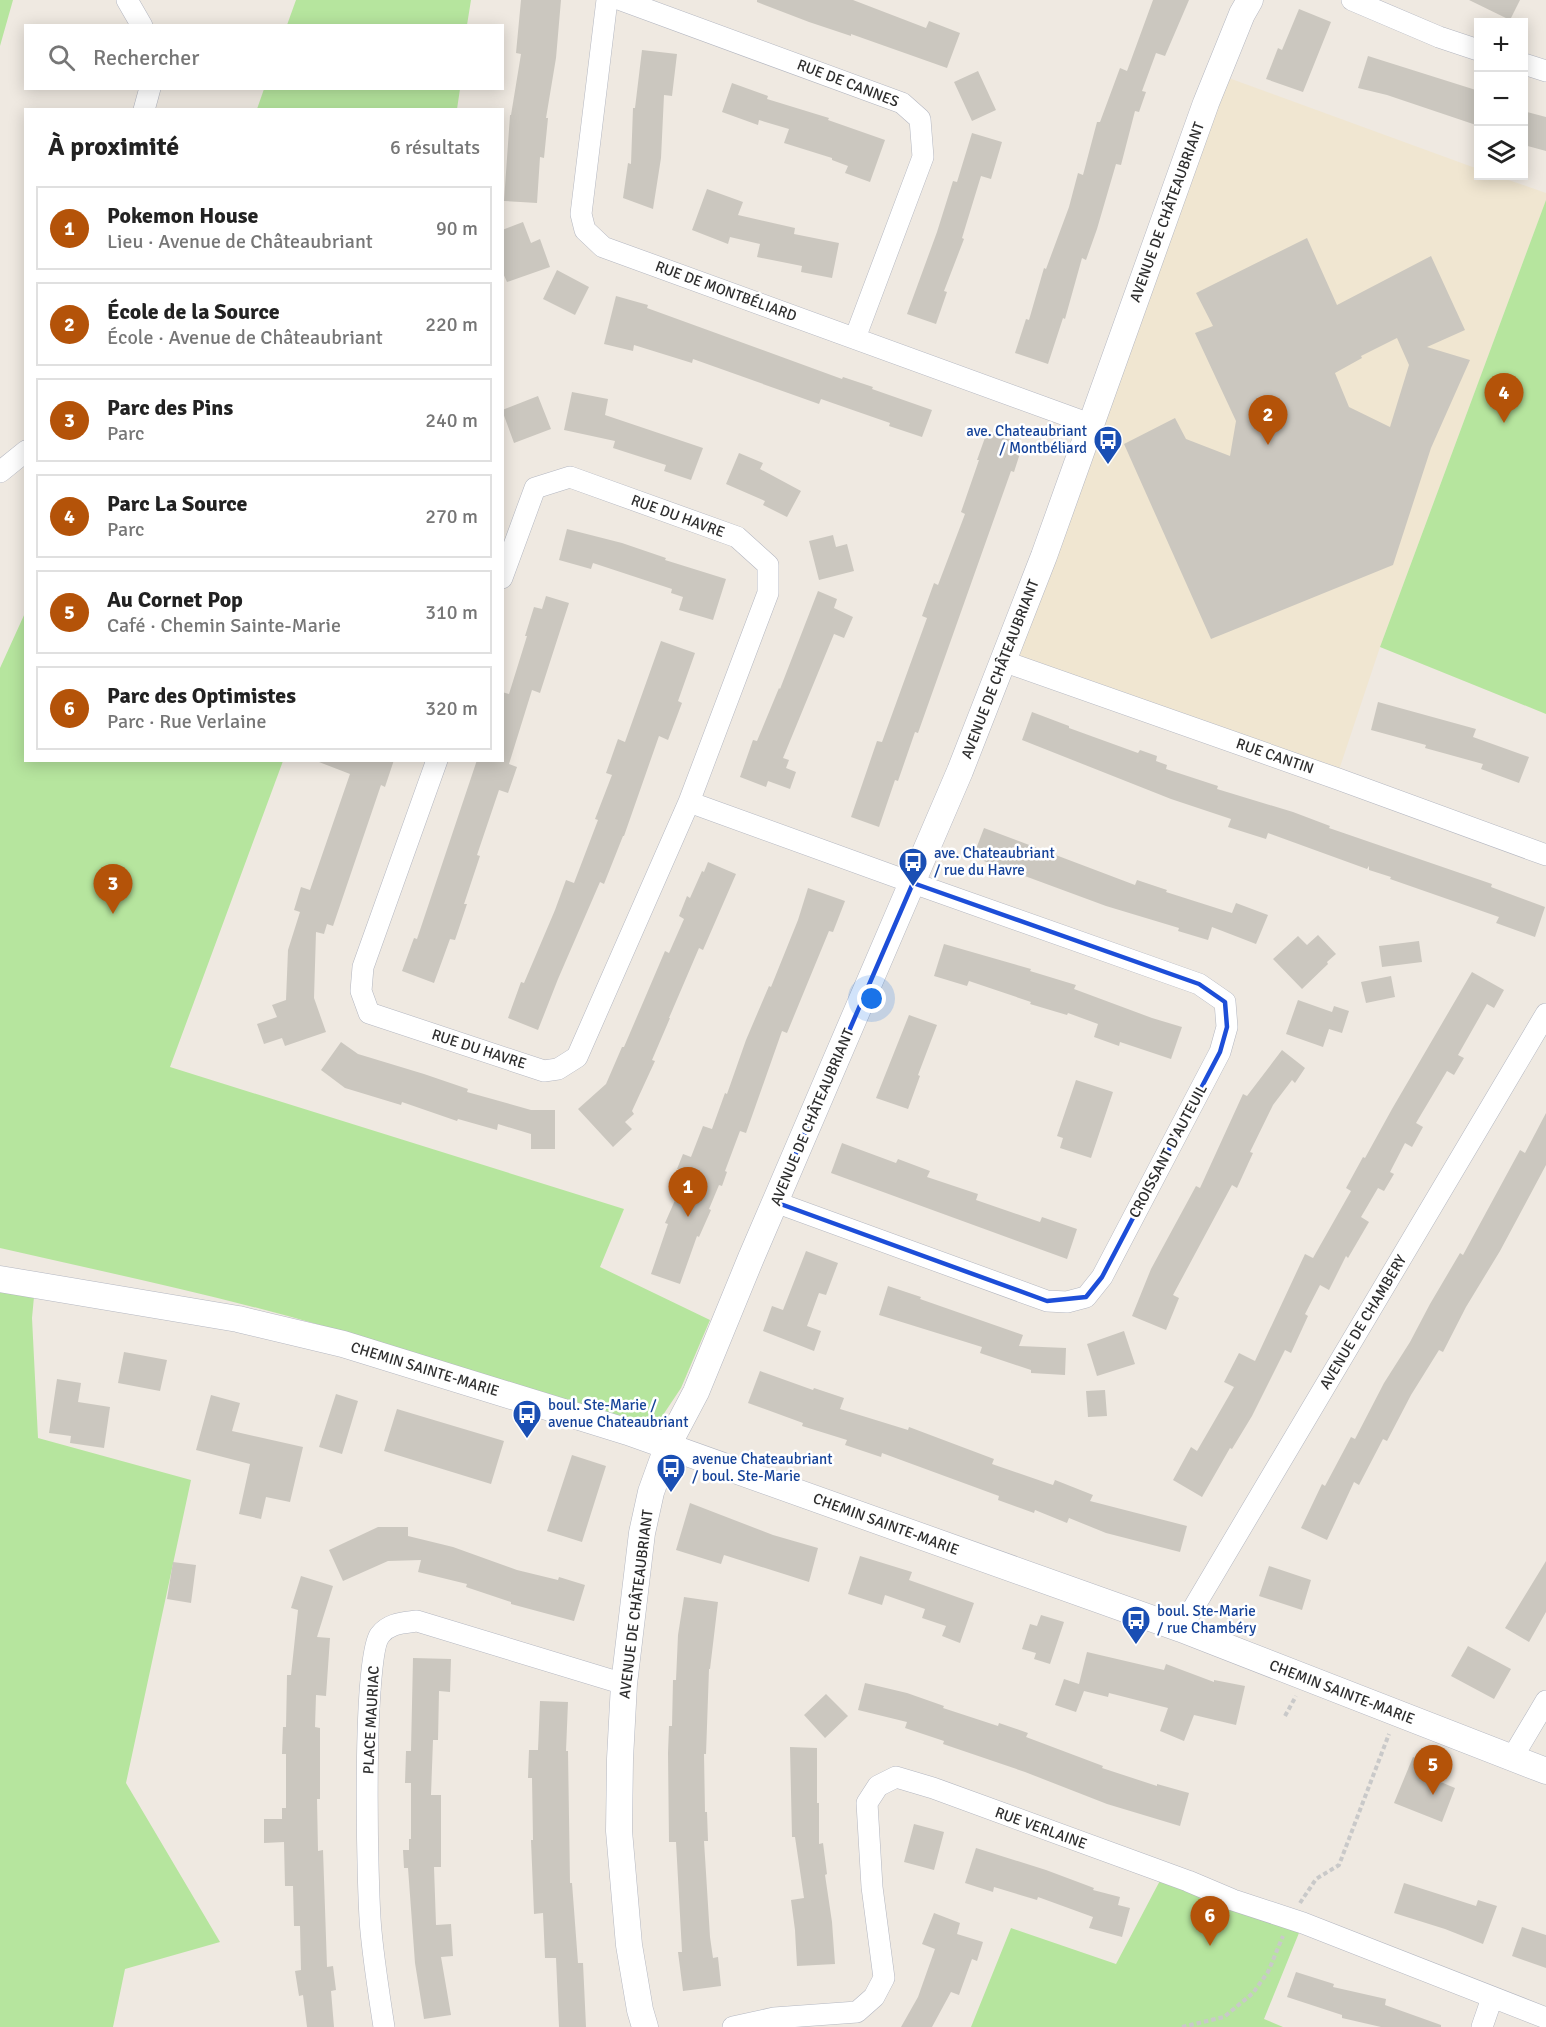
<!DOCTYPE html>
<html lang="fr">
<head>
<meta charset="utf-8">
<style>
  :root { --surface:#fff; --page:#f6f6f6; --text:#222; --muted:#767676; --line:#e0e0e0; --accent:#b45309 }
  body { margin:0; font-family:Signika,sans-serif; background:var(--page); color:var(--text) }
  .controls { position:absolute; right:18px; top:18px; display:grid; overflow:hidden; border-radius:0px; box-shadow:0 3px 15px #0003 }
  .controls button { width:54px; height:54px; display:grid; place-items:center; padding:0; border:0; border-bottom:2px solid var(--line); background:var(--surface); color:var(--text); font:30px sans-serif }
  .you { position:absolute; left:872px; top:999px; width:21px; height:21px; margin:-15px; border:4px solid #fff; border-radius:50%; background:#1a73e8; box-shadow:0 0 0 9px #1a73e833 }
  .badge { display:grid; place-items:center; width:39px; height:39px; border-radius:50%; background:var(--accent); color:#fff; font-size:20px; font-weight:700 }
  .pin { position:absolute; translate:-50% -50px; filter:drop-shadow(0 2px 3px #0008) }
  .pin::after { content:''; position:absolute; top:32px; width:21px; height:18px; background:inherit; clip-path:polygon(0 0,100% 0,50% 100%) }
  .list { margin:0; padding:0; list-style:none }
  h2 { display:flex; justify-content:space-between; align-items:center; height:78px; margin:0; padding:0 24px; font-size:26px }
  h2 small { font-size:20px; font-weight:400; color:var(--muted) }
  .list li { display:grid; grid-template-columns:39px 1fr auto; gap:18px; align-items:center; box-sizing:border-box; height:84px; margin:0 12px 12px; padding:0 12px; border:2px solid var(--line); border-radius:0px }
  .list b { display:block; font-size:22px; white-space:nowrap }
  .list p { margin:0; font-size:20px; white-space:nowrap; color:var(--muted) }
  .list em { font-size:20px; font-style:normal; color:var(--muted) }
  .icon { flex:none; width:33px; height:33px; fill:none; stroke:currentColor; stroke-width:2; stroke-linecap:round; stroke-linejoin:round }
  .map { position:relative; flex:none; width:1546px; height:2027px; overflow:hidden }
  .search { position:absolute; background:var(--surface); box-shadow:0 3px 15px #0003; left:24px; top:24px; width:480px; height:66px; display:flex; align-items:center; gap:15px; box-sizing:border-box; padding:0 21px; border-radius:0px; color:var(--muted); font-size:22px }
  .panel { position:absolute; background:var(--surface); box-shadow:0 3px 15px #0003; left:24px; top:108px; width:480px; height:654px; border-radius:0px }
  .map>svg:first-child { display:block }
</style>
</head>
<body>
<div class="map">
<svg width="1546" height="2027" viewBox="0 0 1546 2027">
  <rect width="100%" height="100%" fill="#efe9e1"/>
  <!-- education -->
  <path fill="#f0e6d1" d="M1226 77 1478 169V176H1497L1546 193V200L1380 647 1337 776 1003 661Z"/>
  <!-- green -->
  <path fill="#b6e59e" d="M0 0H13L0 46Z
    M296 0H471L467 25H287Z
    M264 89V88L460 89 457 109H257Z
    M1546 200V714L1380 647Z
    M25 613 26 760 283 761 170 1067 624 1209 600 1267 710 1320 681 1388 661 1418 635 1426C533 1391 431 1357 327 1327 220 1296 109 1273 0 1248V668Z
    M0 1280 35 1286 32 1318 38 1438 191 1480 126 1783 220 1942 125 1969 113 2027H0Z
    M1164 1873 1303 1923 1264 2019 1283 2027H971L1011 1928 1116 1964Z"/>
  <!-- building -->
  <path fill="#cbc7bf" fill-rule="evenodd" d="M521 0H561L556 58 546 118H548L544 158 540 157 537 203 504 201 510 115H511L521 54 516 53Z
    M757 0H853L926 28 929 21 960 33 947 68 851 34V36L809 22 757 2Z
    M1153 0H1189L1165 56 1156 53 1142 91 1146 92 1139 112 1135 111 1121 165 1116 164 1097 229 1086 260 1082 258 1065 319 1063 318 1048 364 1015 353 1026 319 1029 320 1044 268 1046 269 1069 207 1078 173 1083 175 1097 122H1100L1120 68 1127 71Z
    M1469 0H1520L1510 20Z
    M1299 9 1331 22 1303 92 1266 79 1278 48 1282 50Z
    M642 50 677 54 672 96 664 95 661 158 653 209 623 198 628 163 631 164 633 108H635Z
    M1368 56 1479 91V126L1387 95 1358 88Z
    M978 71 996 110 972 121 954 82Z
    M732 83 768 96 767 99 829 118 828 120 885 140 870 182 845 173 848 166 832 160V158L784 143 789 129 759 120 758 125 722 112Z
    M1527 112 1546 117V151L1524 145V125Z
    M972 133 1002 142 991 179 981 176 962 238 964 239 944 291 947 292 936 324 907 314 937 232 953 181 957 182Z
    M707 189 743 202 738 215 795 228 794 234 839 243 832 278 801 272 802 266 757 257 760 244 730 237 728 244 692 230Z
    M523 222 531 243 540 239 550 267 507 282 502 271V230Z
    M1307 238 1337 305 1431 256 1465 330 1427 347 1470 360 1431 448 1393 565 1211 639 1124 444 1175 418 1186 439 1230 456 1236 421 1195 333 1213 326 1196 293ZM1397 338 1409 365 1390 427 1349 407 1335 373 1362 358 1361 356Z
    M557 270 589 287 575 315 543 299Z
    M616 296 648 305 647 308 842 379 843 377 873 387 872 389 932 410 922 437 889 426 890 423 821 399 819 404 693 359 692 363 634 345 633 351 604 344Z
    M572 392 608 399 605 415 703 448 691 480 664 471 666 465 613 448 615 441 564 430Z
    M538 396 551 429 514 443 502 410Z
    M987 432 1023 444 1014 472 1011 471 918 733 915 732 898 781 895 780 879 827 851 817 877 741 882 742 927 618 922 616 934 583 938 585 965 514 961 512 979 460H977Z
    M739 453 763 463 760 469 801 491 787 517 763 505 765 501 726 484Z
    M567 529 622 543 666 558 665 560 726 579 713 620 679 610 683 597 671 593 672 589 593 563 591 569 559 560Z
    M833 535 836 547 847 544 854 571 819 580 809 541Z
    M818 591 837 599 834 608 853 617 844 638 834 634 783 758 789 760 786 768 796 772 790 789 768 781 766 787 740 777 753 740 757 741 779 688 780 689Z
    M546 596 569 603 540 693 532 690 509 764 517 767 508 793 499 790 477 855 480 856 464 904H467L455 940 450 939 434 983 402 971 414 938 417 939 477 760H502V692L509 694 527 636H525L534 607 542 609Z
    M661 641 695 653 678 701 682 703 668 740 659 736 624 836H623L604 884 600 882 558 979 538 1030 508 1018 521 982 524 983 555 910 566 880 574 883 598 820 595 819 612 775 606 773 618 739 625 742Z
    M1378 702 1476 729 1473 737 1529 757 1519 783 1481 769 1483 764 1425 748 1426 745 1371 730Z
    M1032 712 1069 726V728L1138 753 1140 750 1157 756 1156 761 1167 765 1166 769 1218 786 1217 789 1293 812 1330 826 1329 828 1492 884 1491 887 1545 907 1535 937 1496 923 1499 917 1390 879 1391 877 1369 870V866L1367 869 1268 833 1266 839 1228 827 1231 819 1171 799 1022 740Z
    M320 760H394L385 787 381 785 333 926 327 924 324 934 316 932 314 998 326 1032 285 1046 282 1038 264 1044 257 1024 277 1017 272 1005 286 1000 288 950 300 912 294 910 301 887 310 890 350 774 319 762Z
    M984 828 1135 885 1137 880 1167 890 1166 892 1232 913 1236 903 1268 915 1256 944 1212 927 1208 940 1178 931 1179 928 1106 906 973 857Z
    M708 862 736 874 703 950 699 948 669 1018H670L652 1060 655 1061 632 1111 634 1114 625 1122 632 1129 613 1147 578 1109 606 1084 622 1047H624L665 951 669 953 684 919 679 916 687 896 690 898 702 871 704 872Z
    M808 888 845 901 833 932 829 931 787 1033 782 1031 746 1133 740 1131 725 1171 727 1172 722 1186 719 1185 709 1209 711 1210 699 1237 697 1236 680 1284 651 1274 668 1224 665 1223 687 1173 677 1169 683 1154 691 1157 703 1126 712 1129 725 1093 727 1094 746 1040 769 986 771 987 798 920Z
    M1318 935 1336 954 1327 962 1328 964 1302 989 1273 959 1298 936 1307 945Z
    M1419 941 1422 962 1382 967 1379 946Z
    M944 944 1031 969 1030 971 1076 985 1074 989 1152 1018 1182 1027 1171 1059 1120 1042 1119 1046 1094 1037 1098 1024 1068 1013 1067 1015 1030 1004 1031 1002 969 981 967 986 934 976Z
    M1472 972 1504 990 1494 1008 1487 1004 1458 1055 1464 1058 1454 1075 1447 1071 1416 1123 1423 1127 1412 1147 1405 1143 1390 1172 1394 1174 1384 1191 1378 1188 1361 1217 1369 1222 1348 1258 1346 1256 1329 1290 1320 1285 1305 1314 1308 1316 1291 1353 1285 1350 1252 1416 1232 1449 1230 1448 1202 1497 1173 1480 1191 1447 1197 1451 1234 1387 1224 1382 1239 1353 1255 1361 1305 1254 1313 1258 1351 1191 1346 1188 1363 1157 1365 1158 1392 1109Z
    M1391 976 1395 997 1366 1003 1361 982Z
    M1298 1000 1332 1012 1334 1006 1349 1011 1342 1033 1329 1029 1323 1047 1286 1034Z
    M909 1015 937 1025 918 1075 920 1076 908 1109 876 1098Z
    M341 1042 358 1054 424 1074 468 1089 467 1092 531 1110H555V1149H531V1134L498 1124 497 1130 458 1119 457 1121 402 1102 401 1105 345 1088 321 1070Z
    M1282 1050 1305 1068 1295 1083 1292 1080 1273 1105 1250 1152 1253 1153 1237 1188 1232 1185 1173 1295 1179 1298 1166 1330 1132 1316 1151 1269 1196 1186 1200 1188 1243 1094 1247 1096Z
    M1076 1080 1113 1092 1091 1158 1060 1148 1063 1138 1057 1136Z
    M1546 1113V1165L1500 1251 1466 1307 1443 1352 1439 1350 1411 1395 1387 1441 1383 1439 1359 1485 1354 1482 1327 1540 1301 1528 1322 1484 1325 1486 1351 1437 1355 1439 1384 1383 1410 1342 1430 1304 1460 1253 1463 1255 1520 1150 1525 1153Z
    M842 1143 896 1163 898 1159 930 1171 927 1177 978 1194 976 1200 1040 1222 1042 1217 1077 1229 1067 1259 831 1173Z
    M806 1251 838 1263 826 1295 819 1293 807 1326 821 1331 814 1351 763 1331 772 1306 783 1310Z
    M888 1286 921 1297 920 1299 1023 1335 1019 1346 1066 1348 1065 1375 1031 1373V1370L980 1353 982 1347 879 1315Z
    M1124 1331 1135 1364 1097 1376 1087 1344Z
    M124 1352 167 1360 160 1391 118 1383Z
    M760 1371 813 1390 814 1388 844 1398 840 1409 908 1430 909 1427 994 1459 992 1464 1053 1485 1055 1480 1093 1495 1090 1501 1187 1526 1180 1552 1106 1533 1069 1518 1067 1523 1035 1510 1034 1513 998 1500 999 1496 882 1453 881 1457 845 1445 847 1440 802 1426 803 1423 748 1403Z
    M57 1379 81 1383 78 1402 110 1407 104 1448 70 1443 71 1436 49 1433Z
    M1105 1390 1107 1416 1088 1417 1086 1391Z
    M336 1394 358 1401 342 1454 319 1447Z
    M211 1395 240 1403 232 1431 303 1447 290 1502 266 1497 261 1519 239 1514 250 1464 196 1450Z
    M397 1409 504 1441 491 1484 384 1451Z
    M572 1455 606 1466 582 1542 547 1531Z
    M690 1503 773 1535 818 1548 809 1582 724 1555 721 1564 676 1550Z
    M378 1527H408V1536L453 1547 517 1570 558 1580 559 1577 585 1585 574 1621 511 1604V1602L466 1587 467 1584 418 1572 421 1560 388 1561 343 1581 329 1550Z
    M860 1556 912 1572 909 1580 974 1603 960 1643 942 1636 946 1626 922 1618 925 1609 885 1595 882 1605 848 1594Z
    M1546 1561V1612L1529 1642 1505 1628Z
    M173 1562 196 1565 191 1603 167 1599Z
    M1269 1566 1311 1580 1302 1610 1259 1596Z
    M301 1576 333 1586 317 1637 330 1638 326 1696 316 1695 315 1727 320 1728V1799H317L318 1851 323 1850 327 1967 333 1966 336 1990 331 1991 334 2027H307L303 1995 299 1996 295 1971 301 1970 300 1926H294L293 1886H285L284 1842 264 1843V1819H282V1808H286V1754H282L283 1727H286L287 1675H291L298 1610 291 1608Z
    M684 1597 718 1602 710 1669H709L706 1754H704L705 1812H707L708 1841H704L710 1937 713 1958 718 1957 721 1986 683 1991 678 1952H682L676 1842H669L668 1753 669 1726H672L673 1680H676L678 1635Z
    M1041 1615 1064 1622 1050 1664 1034 1659 1036 1653 1022 1649 1030 1624 1037 1626Z
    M1468 1646 1511 1669 1494 1699 1451 1676Z
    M1087 1652 1164 1670 1166 1664 1214 1682V1680L1245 1686 1236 1725 1194 1715 1184 1741 1160 1731 1168 1708 1109 1693 1108 1697 1084 1691 1076 1712 1055 1705 1064 1679 1079 1684Z
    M413 1658 451 1659 450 1692 439 1691 438 1740H433L431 1795H441V1867H434L436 1925 451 1924 453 1956 441 1957 451 2015 424 2019 415 1963 408 1868H404L403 1850H409V1839H411V1783H405L406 1751H411Z
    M865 1683 907 1693 944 1706 943 1708 998 1726 999 1723 1028 1733 1026 1737 1103 1766 1102 1768 1157 1786V1784L1189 1793 1180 1826 1107 1804 1025 1772 943 1744 944 1741 905 1728 907 1722 858 1710Z
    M826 1694 848 1716 825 1738 804 1715Z
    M540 1701 568 1702 566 1751H568L570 1883H572L578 1963H583L586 2027H559L556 1958H545L543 1913 534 1914 531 1840H533L532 1778H528L529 1750H538Z
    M790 1747 817 1748V1803H819V1844L823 1843 827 1874 825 1875 832 1922 835 1964 797 1966 795 1930 791 1900 804 1898 795 1837H792Z
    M1413 1757 1441 1768 1436 1780 1455 1788 1442 1822 1394 1803Z
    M914 1824 944 1832 934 1870 904 1862Z
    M976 1848 1046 1870 1094 1888 1093 1890 1120 1897 1118 1905 1130 1908 1122 1937 1089 1928 1093 1917 1038 1897 1037 1900 994 1887 993 1892 965 1883Z
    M1404 1883 1476 1906 1478 1900 1497 1906 1483 1944 1445 1929 1394 1913Z
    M934 1913 960 1923 957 1934 983 1942 977 1961 972 1959 959 1995 951 1992 932 2027H901L918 1997 935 1949 922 1944Z
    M1522 1927 1546 1935V1968L1512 1956Z
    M1296 1972 1334 1984 1333 1987 1386 1999 1385 2005 1441 2025V2027H1381L1342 2018V2015L1287 1997Z"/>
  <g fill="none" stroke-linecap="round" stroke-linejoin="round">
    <!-- minor casing -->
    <g stroke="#b4b7c1" stroke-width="22">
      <path id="minor" d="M127 0 142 26
        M607 0 581 214 585 230 603 247 1090 424
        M621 0 902 103 920 119 923 157 855 338
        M1352 0 1439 37 1478 50
        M1524 64 1546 71
        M144 110 150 88
        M0 472 26 451
        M1003 661 1338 779 1546 855
        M437 760 363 967 361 991 369 1013 544 1071 558 1069 577 1057 689 802 768 593V565L737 537 570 477 535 488 502 578
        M689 802 913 883 1199 984 1225 1002 1227 1027 1220 1052 1102 1277 1086 1297 1067 1302 1047 1301 775 1202
        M1181 1629 1546 1014
        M1512 1758 1546 1701
        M384 2027C379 1995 374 1963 371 1931 367 1892 362 1657 380 1635 389 1623 403 1623 417 1621L624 1684
        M733 2027 774 2018 857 2012 874 1997 884 1978 872 1887 867 1803 878 1786 896 1777 933 1788 1188 1881 1233 1900 1303 1923 1546 2018
        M1482 2027 1492 1998"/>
    </g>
    <!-- tertiary casing -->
    <g stroke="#b4b7c1" stroke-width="27">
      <path id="tertiary" d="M0 1279 238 1319 343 1344 628 1432 1181 1629 1546 1771
        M645 2027 640 2010 629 1945 619 1831 620 1759 624 1684 642 1533 651 1492 668 1445 696 1392 751 1258 960 771 1044 556 1206 103 1242 14 1250 0"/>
    </g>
    <!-- path -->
    <path stroke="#c9c9c9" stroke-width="4" stroke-dasharray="4.5 3" stroke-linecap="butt" d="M1285 1716 1296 1696
      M1300 1903 1316 1879 1339 1865 1389 1734
      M1182 2027 1224 2017 1253 1993 1268 1972 1283 1936"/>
    <!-- minor -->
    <use href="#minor" stroke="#fff" stroke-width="21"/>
    <!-- tertiary -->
    <use href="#tertiary" stroke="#fff" stroke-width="26"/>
  </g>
  <!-- marked area -->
  <path fill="none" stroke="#1d4ed8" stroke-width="4.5" stroke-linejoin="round" d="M913 883 1199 984 1225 1002 1227 1027 1220 1052 1102 1277 1086 1297 1047 1301 775 1202Z"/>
  <!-- icons -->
  <defs>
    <g id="bus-pin" transform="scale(1.5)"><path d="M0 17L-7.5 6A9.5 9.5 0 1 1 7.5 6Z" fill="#1a4fb4" stroke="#fff"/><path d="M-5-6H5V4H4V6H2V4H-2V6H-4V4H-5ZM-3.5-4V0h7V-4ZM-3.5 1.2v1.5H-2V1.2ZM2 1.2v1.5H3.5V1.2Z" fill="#fff"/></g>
  </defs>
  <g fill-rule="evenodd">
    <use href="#bus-pin" x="1108" y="440"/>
    <use href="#bus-pin" x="913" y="862"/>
    <use href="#bus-pin" x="527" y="1414"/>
    <use href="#bus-pin" x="671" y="1468"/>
    <use href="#bus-pin" x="1136" y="1620"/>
  </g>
  <g text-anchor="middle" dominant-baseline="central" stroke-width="5" stroke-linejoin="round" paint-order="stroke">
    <!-- street labels -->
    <g font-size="15" fill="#2e2e2e" stroke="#fff">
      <text transform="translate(848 83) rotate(21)">RUE DE CANNES</text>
      <text transform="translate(1167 212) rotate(-70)">AVENUE DE CHÂTEAUBRIANT</text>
      <text transform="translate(726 291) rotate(20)">RUE DE MONTBÉLIARD</text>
      <text transform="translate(678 516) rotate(20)">RUE DU HAVRE</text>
      <text transform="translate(1000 669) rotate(-69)">AVENUE DE CHÂTEAUBRIANT</text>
      <text transform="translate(1275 756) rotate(19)">RUE CANTIN</text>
      <text transform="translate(479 1049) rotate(18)">RUE DU HAVRE</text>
      <text transform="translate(812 1117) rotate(-67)">AVENUE DE CHÂTEAUBRIANT</text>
      <text transform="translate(1168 1151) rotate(-62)">CROISSANT D'AUTEUIL</text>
      <text transform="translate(1363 1322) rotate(-59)">AVENUE DE CHAMBERY</text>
      <text transform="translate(425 1369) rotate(17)">CHEMIN SAINTE-MARIE</text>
      <text transform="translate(886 1524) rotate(20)">CHEMIN SAINTE-MARIE</text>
      <text transform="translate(636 1604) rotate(-83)">AVENUE DE CHÂTEAUBRIANT</text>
      <text transform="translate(1342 1692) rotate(21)">CHEMIN SAINTE-MARIE</text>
      <text transform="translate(371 1720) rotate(-87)">PLACE MAURIAC</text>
      <text transform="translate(1041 1828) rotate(20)">RUE VERLAINE</text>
    </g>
    <!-- transit labels -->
    <g font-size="15" fill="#164399" stroke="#fff" text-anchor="start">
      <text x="1087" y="431" text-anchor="end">ave. Chateaubriant<tspan x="1087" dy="17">/ Montbéliard</tspan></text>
      <text x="934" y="853">ave. Chateaubriant<tspan x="934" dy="17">/ rue du Havre</tspan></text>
      <text x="548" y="1405">boul. Ste-Marie /<tspan x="548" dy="17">avenue Chateaubriant</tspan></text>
      <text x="692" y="1459">avenue Chateaubriant<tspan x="692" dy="17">/ boul. Ste-Marie</tspan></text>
      <text x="1157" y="1611">boul. Ste-Marie<tspan x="1157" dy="17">/ rue Chambéry</tspan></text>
    </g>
  </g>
</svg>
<div class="controls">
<button>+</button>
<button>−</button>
<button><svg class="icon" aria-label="layers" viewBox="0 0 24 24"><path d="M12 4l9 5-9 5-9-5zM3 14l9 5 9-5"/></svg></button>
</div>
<div class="you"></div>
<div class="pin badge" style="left:688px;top:1217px">1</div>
<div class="pin badge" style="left:1268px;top:445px">2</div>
<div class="pin badge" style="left:113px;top:914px">3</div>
<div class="pin badge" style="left:1504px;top:423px">4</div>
<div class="pin badge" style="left:1433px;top:1795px">5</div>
<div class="pin badge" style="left:1210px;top:1946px">6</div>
<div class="search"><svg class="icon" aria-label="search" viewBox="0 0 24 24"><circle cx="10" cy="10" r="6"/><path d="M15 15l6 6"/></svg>Rechercher</div>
<section class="panel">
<h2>À proximité<small>6 résultats</small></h2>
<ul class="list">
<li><span class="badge">1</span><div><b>Pokemon House</b><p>Lieu · Avenue de Châteaubriant</p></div><em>90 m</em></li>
<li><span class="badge">2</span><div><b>École de la Source</b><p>École · Avenue de Châteaubriant</p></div><em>220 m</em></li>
<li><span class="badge">3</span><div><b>Parc des Pins</b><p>Parc</p></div><em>240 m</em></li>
<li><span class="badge">4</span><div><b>Parc La Source</b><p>Parc</p></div><em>270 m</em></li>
<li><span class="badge">5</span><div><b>Au Cornet Pop</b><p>Café · Chemin Sainte-Marie</p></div><em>310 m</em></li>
<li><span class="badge">6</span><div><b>Parc des Optimistes</b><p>Parc · Rue Verlaine</p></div><em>320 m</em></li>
</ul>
</section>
</div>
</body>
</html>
